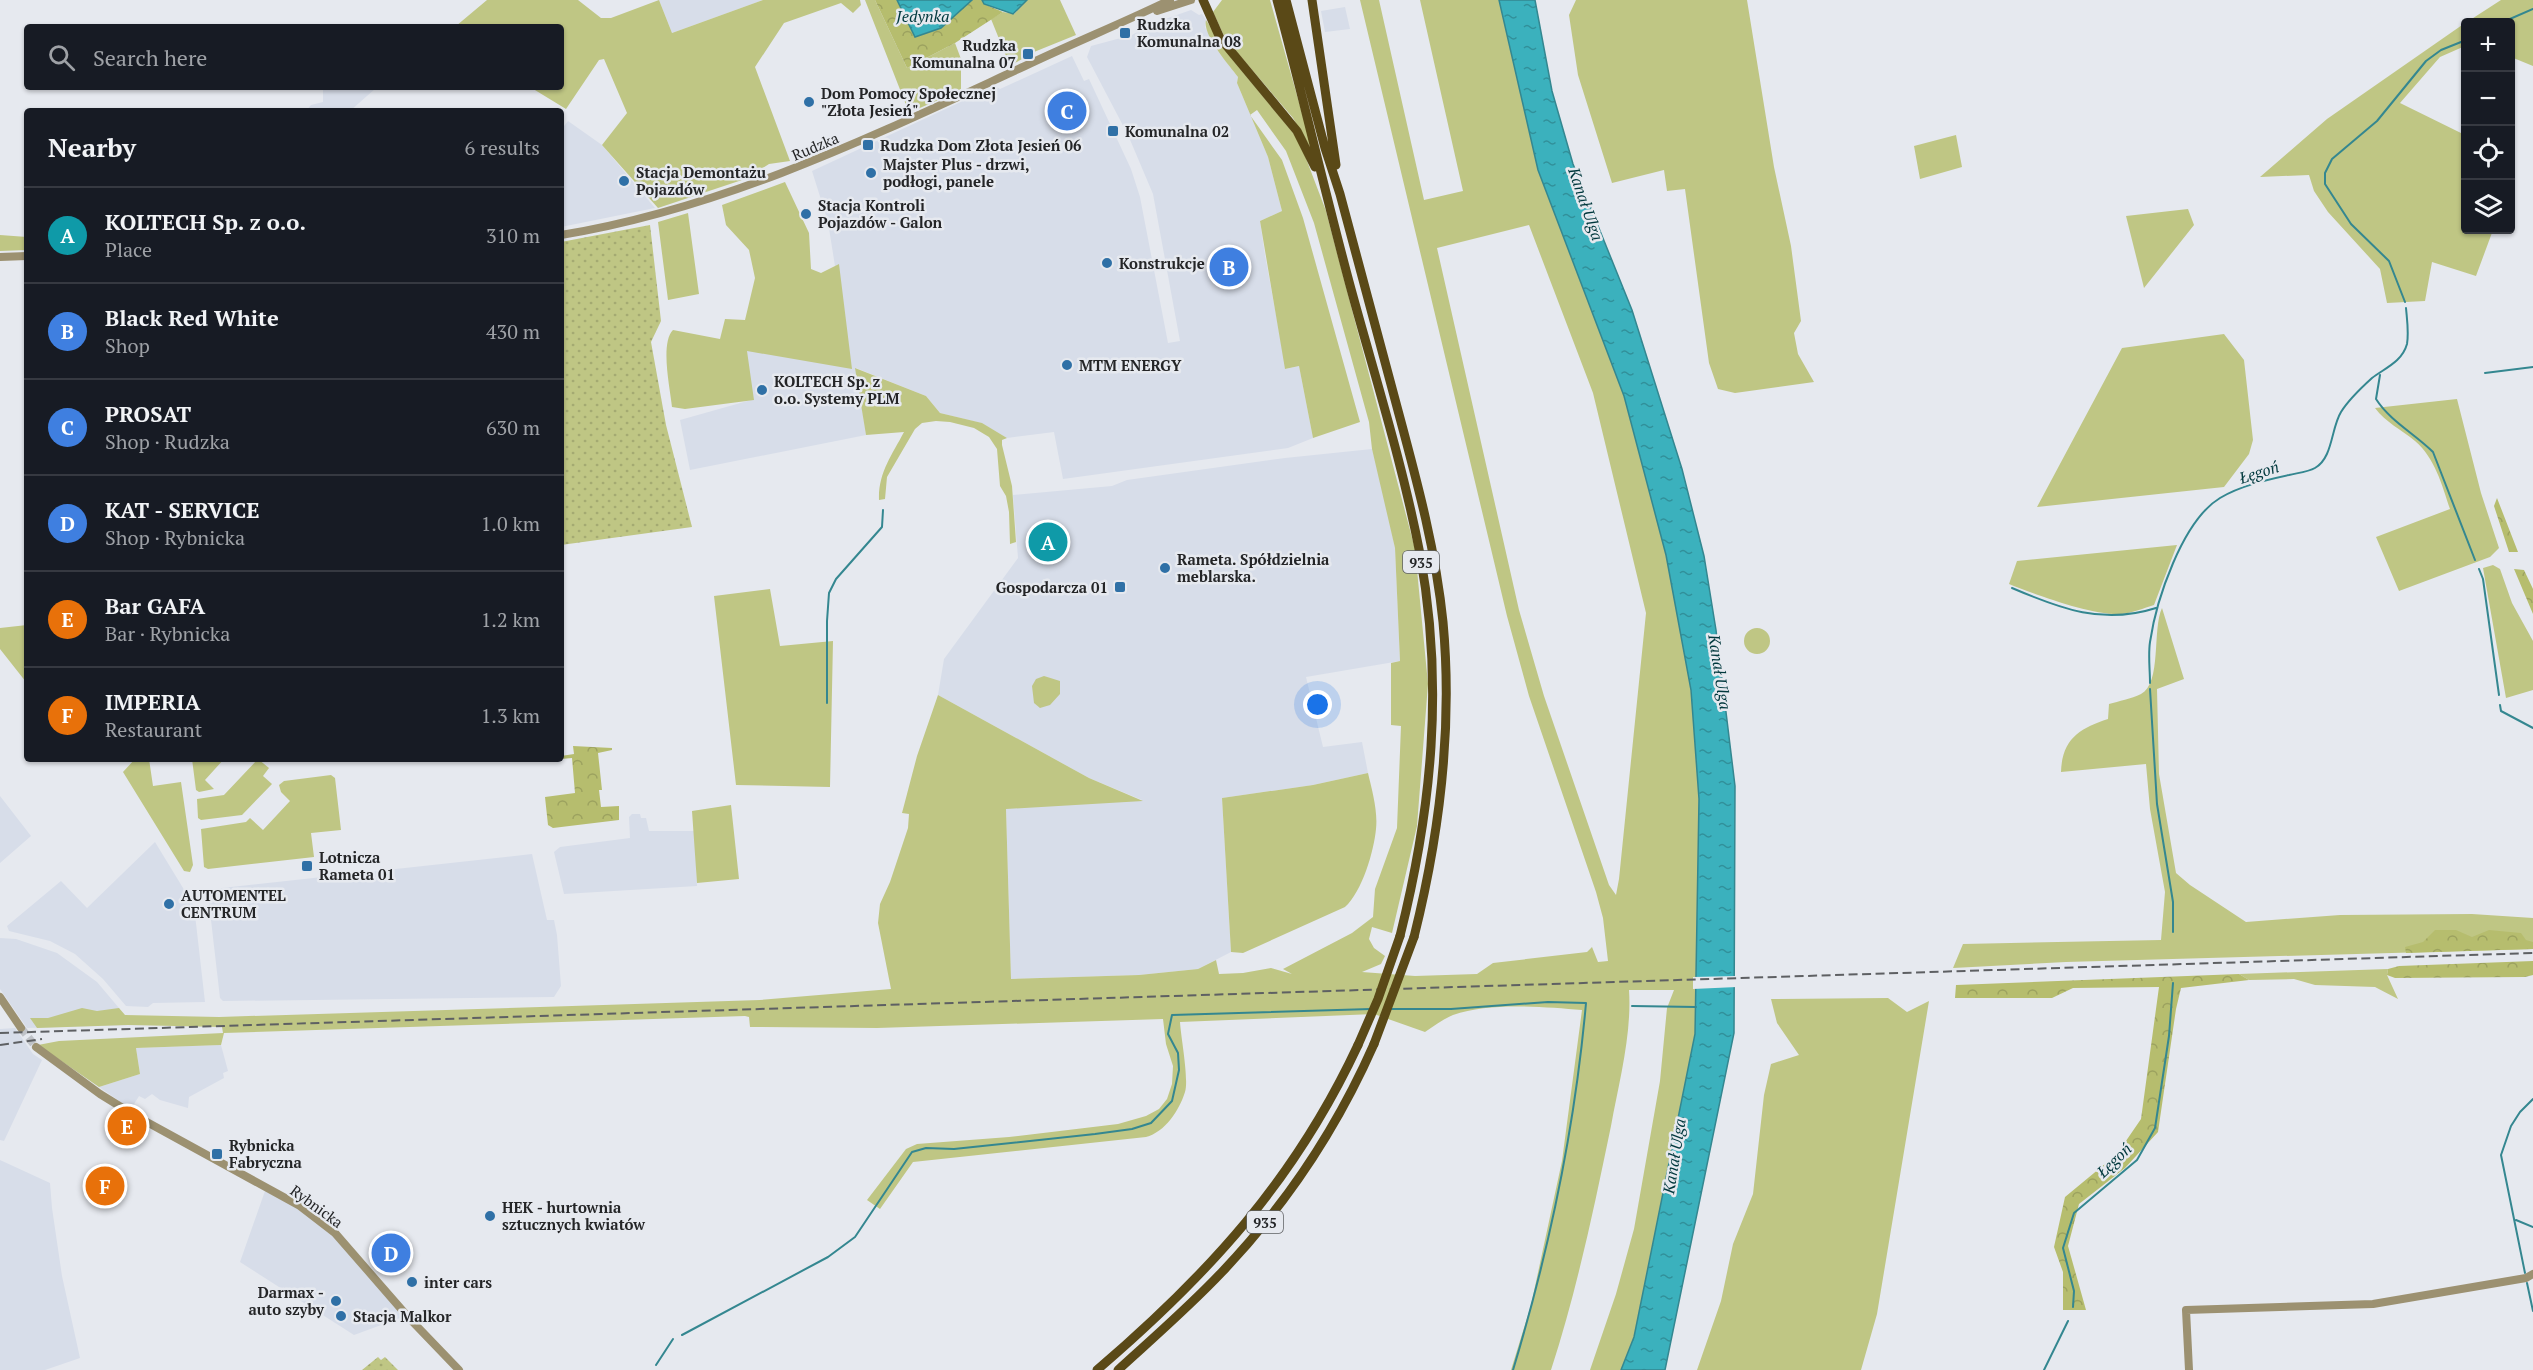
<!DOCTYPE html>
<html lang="en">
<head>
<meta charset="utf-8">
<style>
  :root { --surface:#171b24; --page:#20242c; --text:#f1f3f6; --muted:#9ea1a6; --line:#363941; --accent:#2563eb }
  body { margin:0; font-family:"PT Serif",serif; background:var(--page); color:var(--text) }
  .controls { position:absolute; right:18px; top:18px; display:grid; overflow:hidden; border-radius:6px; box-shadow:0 2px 4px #0004 }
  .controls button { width:54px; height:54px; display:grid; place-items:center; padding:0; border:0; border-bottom:2px solid var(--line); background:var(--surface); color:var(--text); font:30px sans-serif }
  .you { position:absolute; left:1318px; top:705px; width:21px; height:21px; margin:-15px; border:4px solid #fff; border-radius:50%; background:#1a73e8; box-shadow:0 0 0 9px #1a73e833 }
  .badge { display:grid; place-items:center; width:39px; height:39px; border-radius:50%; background:var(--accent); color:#fff; font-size:20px; font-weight:700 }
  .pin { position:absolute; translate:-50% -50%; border:3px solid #fff; box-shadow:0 2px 6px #0006 }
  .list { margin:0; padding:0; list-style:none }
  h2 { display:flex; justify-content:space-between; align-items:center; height:78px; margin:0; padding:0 24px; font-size:26px }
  h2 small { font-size:20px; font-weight:400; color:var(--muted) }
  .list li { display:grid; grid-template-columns:39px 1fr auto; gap:18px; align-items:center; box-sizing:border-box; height:96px; padding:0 24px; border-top:2px solid var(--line) }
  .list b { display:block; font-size:22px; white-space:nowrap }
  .list p { margin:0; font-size:20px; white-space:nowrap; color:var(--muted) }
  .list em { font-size:20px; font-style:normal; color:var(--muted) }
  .icon { flex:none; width:33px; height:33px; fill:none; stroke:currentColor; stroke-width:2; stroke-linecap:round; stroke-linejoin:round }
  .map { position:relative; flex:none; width:2533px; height:1370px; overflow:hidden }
  .search { position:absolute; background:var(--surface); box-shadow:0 2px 4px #0004; left:24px; top:24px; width:540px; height:66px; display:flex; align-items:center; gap:15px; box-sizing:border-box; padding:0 21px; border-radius:6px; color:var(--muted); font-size:22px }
  .panel { position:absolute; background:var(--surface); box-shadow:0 2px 4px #0004; left:24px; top:108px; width:540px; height:654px; border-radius:6px }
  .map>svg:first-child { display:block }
</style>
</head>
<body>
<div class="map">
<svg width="2533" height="1370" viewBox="0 0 2533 1370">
  <defs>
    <pattern id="forest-crowns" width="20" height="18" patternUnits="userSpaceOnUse" patternTransform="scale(1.5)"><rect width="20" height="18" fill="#b6bd6e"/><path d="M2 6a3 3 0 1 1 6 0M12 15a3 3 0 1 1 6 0" fill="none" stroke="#9ca25f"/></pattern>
    <pattern id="garden-dots" width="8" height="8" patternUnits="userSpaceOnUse" patternTransform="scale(1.5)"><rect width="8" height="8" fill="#bfc684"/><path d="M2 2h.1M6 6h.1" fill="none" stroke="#a4aa72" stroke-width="1.8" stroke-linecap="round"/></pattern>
    <pattern id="water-ripples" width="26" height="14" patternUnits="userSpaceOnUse" patternTransform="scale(1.5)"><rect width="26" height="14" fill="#3bb1bd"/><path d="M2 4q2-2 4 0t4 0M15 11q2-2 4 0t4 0" fill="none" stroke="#31909a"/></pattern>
  </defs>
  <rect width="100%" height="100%" fill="#e6e9ef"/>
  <!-- built -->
  <path fill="#d7dde9" d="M659 0H763L672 33Z
    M1345 7 1350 29 1325 32 1321 11Z
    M1191 10 1199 15 1202 14 1206 20 1205 27 1217 50 1238 77 1237 83 1268 157 1282 211 1260 221 1265 255 1286 369 1299 366 1313 438 1288 448 1063 479 1054 432 1007 438 981 423 940 413 926 396 856 368 866 435 690 470 680 420 751 400 743 348 851 367 828 222 812 171 995 86 1000 89 1072 56 1084 81 1089 79 1131 169 1140 197 1168 343 1180 341 1153 194 1128 135 1087 57 1091 46 1132 35 1151 24Z
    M323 87H375L376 88 350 111H306L311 105 323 102Z
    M568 121 602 145 655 208 561 227V130Z
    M1372 449 1384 494 1395 548 1400 661 1306 677 1323 747 1362 742 1368 773 1313 785 1222 798 1231 952 1198 969 1139 975 1011 979 1006 808 1142 800 1089 778 938 695 944 659 1018 558 1013 495 1112 486 1127 480 1285 458Z
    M0 796 31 836 0 863Z
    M632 814H640L641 818H646L649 831H695L697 886 564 894 554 852 560 847 630 838 629 817Z
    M155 842 194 906 205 1002 153 1003 148 1007 126 1006 103 979 75 954 50 941 9 931 7 926 61 881 87 908Z
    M532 854 547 920H554L557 935 561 986 554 997 223 1001 220 998 208 894 213 889Z
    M0 938 16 939 57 953 97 982 119 1008 128 1025 27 1028 0 989Z
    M15 1028 33 1054 42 1060 4 1141 0 1140V1029Z
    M221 1045 228 1071 223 1073 224 1078 189 1097 188 1108 160 1100 152 1094 145 1099 139 1096 131 1109 99 1087 140 1074 136 1048Z
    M0 1160 50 1183 52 1208 62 1276 80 1358 45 1370H0Z
    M265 1191 299 1209 334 1235 403 1317 354 1335 240 1262Z"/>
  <!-- green -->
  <path fill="#bfc684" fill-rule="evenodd" d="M487 0H578L601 18H611L659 0 672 33 763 0H860L861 5 853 13 841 3 784 23 755 67 790 161 769 164 745 179 658 208 602 145 627 113 604 59 599 60 566 109 530 87H561V27L456 26Z
    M865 0H875L907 68 955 43 961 59V90L913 111 908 110Z
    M1027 0H1060L1076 35 1034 52 1010 66 991 19 1003 12 1014 14Z
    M1222 0H1270L1313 152 1293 118 1225 38 1213 12Z
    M1360 0H1379L1424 200 1463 191 1420 0H1499L1538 170 1624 396 1666 555 1691 690 1699 799 1695 1034 1634 1337 1621 1370H1590L1616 1294 1634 1229 1660 1081 1667 1008 1674 990H1629C1632 1034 1619 1082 1611 1126 1594 1208 1577 1290 1551 1370H1511L1531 1305 1562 1161 1582 1010C1543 1007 1490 1002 1453 1015 1443 1019 1434 1026 1425 1032L1374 1014 1180 1022C1181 1038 1189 1079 1185 1092 1179 1111 1165 1132 1146 1137L913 1162 880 1209 867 1200 906 1149 917 1144 1009 1137 1118 1124 1146 1116 1159 1109 1167 1099 1172 1084 1173 1066 1166 1044 1163 1019 877 1028 750 1027 749 1017 745 1016 224 1033 221 1045 136 1048 140 1074 99 1087 38 1045 59 1041 223 1033 222 1027 128 1025 37 1028 30 1018H48L82 1008 97 1011 119 1008 125 1015 219 1017 572 1006 760 1000 891 989 878 923 880 904 890 882 908 828 909 814 902 813 917 756 938 695 1089 778 1143 801 1006 809 1011 979 1139 975 1198 969 1216 960 1219 974 1243 973 1271 968 1292 974 1283 969 1352 933 1373 917 1375 889 1397 828 1401 726 1391 725V663L1400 661 1395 548 1372 449 1369 422 1314 223 1286 151 1257 110 1250 115 1282 160 1303 218 1360 422 1313 438 1299 366 1285 369 1260 221 1282 211 1268 157 1237 83 1238 77C1229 65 1202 35 1206 20L1232 59 1299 140 1326 211 1415 549 1428 684 1417 826 1392 933 1372 927 1369 939 1374 948 1385 956 1381 964 1362 972 1415 976 1477 974 1493 963 1587 952 1592 947 1598 962 1608 961 1603 918 1596 892 1529 696 1507 616ZM1529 225 1593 393 1646 613 1619 879 1616 895 1609 885 1544 696 1519 610 1437 248Z
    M1576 0H1747L1774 167 1791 246 1801 321 1794 333 1798 354 1814 382 1735 393 1718 389 1709 363 1685 189 1667 191 1664 170 1612 183 1578 75 1569 15Z
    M2501 0H2533V66L2511 57 2510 22H2467Z
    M2465 23V46L2440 57 2400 103 2465 135 2464 157 2466 159V230H2493L2476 276 2432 262 2425 301 2387 303 2380 269 2328 212 2314 191 2309 175 2260 177 2327 119Z
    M1956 135 1962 167 1920 179 1914 146Z
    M785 182 809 233 811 269 821 273 839 264 852 369 747 351 754 400 685 409 672 407C670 388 660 343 673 330L720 339 725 319 745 320 755 278 749 250 726 225 722 205Z
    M2188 209 2194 225 2144 288 2126 216Z
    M688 213 699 294 668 300 658 222Z
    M0 235 27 237V250L0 251Z
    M2224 334 2244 360 2253 440 2249 454 2224 487 2037 507 2122 348Z
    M855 368 926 396 940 413 982 423 1007 438 1002 440V445L1012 486 1016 542 1010 544 1009 512 1006 496 1000 486 997 449 989 437 974 428 950 422 936 421 922 423 915 429 887 477 885 499 879 500C878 473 892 455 904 432L866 435Z
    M2457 399 2481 493 2499 548 2490 557 2399 591 2376 537 2450 509C2442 485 2435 458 2415 441 2401 429 2386 423 2375 408Z
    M2177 545 2154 605C2144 608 2132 613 2122 614 2093 616 2037 595 2009 584L2017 561Z
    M2493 565 2500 569 2512 603 2533 641V690L2506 698 2483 568Z
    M770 589 780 646 833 641 830 787 736 785 714 596Z
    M2162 608 2184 679 2157 689 2159 774 2176 873 2190 885 2246 922 2340 915 2472 914 2533 918V949L2066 962 1953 968 1963 944 2161 940 2165 892 2150 809 2146 764 2061 772C2062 739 2080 728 2108 719L2109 704C2119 701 2131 699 2141 694 2162 683 2152 629 2162 608Z
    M27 625V689L26 682 0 649V628Z
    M1744 641a13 13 0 1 1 26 0a13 13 0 1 1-26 0Z
    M1044 676 1060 681V694L1050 705 1040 708 1034 703 1032 686 1036 679Z
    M135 759H149L153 786 181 782 193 865 190 872 184 871 123 772Z
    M192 759H224L205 780 214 789 199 792 196 790Z
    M258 759 269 768 263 776 272 784 242 815 201 820 198 818 197 799 224 795Z
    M1368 773C1372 790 1378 811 1376 829 1374 851 1362 892 1345 907L1243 953 1231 952 1222 798 1313 785Z
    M331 775 335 778 341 830 311 833 314 857 208 869 204 867 201 829 246 822 250 818 263 830 290 801 281 792 279 785 284 781Z
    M731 805 739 879 697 883 692 811Z
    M2388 969 2387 975 2398 999 2375 987 2315 985 2294 979 2249 980 2239 974Z
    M1888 998 1907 1012 1929 1001 1877 1314 1861 1370H1697L1721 1301 1733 1244 1753 1194 1764 1095 1771 1064 1799 1055 1777 1023 1771 999Z"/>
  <!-- forest -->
  <path fill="url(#forest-crowns)" d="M875 0H897L915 37 941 28 972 0H982L984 4 1003 12 955 43 907 68Z
    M2497 498 2518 552H2509L2494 506Z
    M2514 569 2524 570 2533 589V614Z
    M573 746 612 748V750L598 753 602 790H599L601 807 619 806V820L553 828 548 825 545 797 575 793 572 758 561 759V756L574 754Z
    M2435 930H2456L2472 937 2489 930 2521 933 2526 940 2533 942V949L2406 953 2405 947 2423 942Z
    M2533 961V975L2525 977 2395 978 2387 975 2388 969 2399 966Z
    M2239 974 2249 980 2181 988 2176 1009 2158 1132 2125 1168 2079 1204 2068 1246 2086 1310H2063V1272L2054 1247 2065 1197 2117 1154 2141 1119 2159 987 2073 988 2052 998H1955L1956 985Z"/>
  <!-- garden -->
  <path fill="url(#garden-dots)" d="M650 225 661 321 651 342 666 425 692 527 561 545V242Z
    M378 1357 381 1360 385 1357 398 1370H362Z"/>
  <!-- water -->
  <path fill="url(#water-ripples)" stroke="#348790" stroke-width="1.5" d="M897 0H972L941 28 915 37Z
    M982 0H1027L1013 14 984 4Z
    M1499 0H1535L1552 91 1573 164 1632 310 1682 469 1704 556 1716 630 1735 786 1734 1033 1665 1370H1621L1634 1337 1695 1034 1699 799 1691 690 1666 555 1624 396 1538 170Z"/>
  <!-- pier -->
  <path fill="#e6e9ef" d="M1737 976V987L1693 989V977Z"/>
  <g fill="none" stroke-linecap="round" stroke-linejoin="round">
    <!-- stream -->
    <path stroke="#348790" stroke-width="2" d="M2503 22 2533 9
      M2405 302 2389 261 2351 224 2325 184V173L2332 159 2377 121 2426 61 2441 50 2466 40
      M2485 373 2533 367
      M2380 375 2376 399C2390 421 2415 434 2433 452L2475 560
      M2479 569 2483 579 2499 695
      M2012 588C2061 609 2103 625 2156 608
      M2150 683C2150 670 2148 655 2150 642 2156 601 2182 521 2220 498 2240 486 2266 480 2289 475 2297 473 2308 472 2315 468 2333 458 2331 428 2341 412 2349 399 2361 388 2372 378 2385 368 2402 362 2407 344 2409 332 2407 320 2406 308
      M2150 689 2157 804 2173 902V932
      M827 703V621L829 593 836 579 882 527 883 510
      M2500 705 2501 711 2533 728
      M1632 1006 1696 1007
      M1391 1009H1451L1548 1002 1586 1003C1575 1127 1549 1251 1513 1370
      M2516 1220 2533 1227
      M2525 1273 2501 1155 2511 1126 2520 1112 2533 1099
      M2527 1283 2533 1311
      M2073 1307 2074 1291 2063 1248 2074 1213 2137 1160 2155 1128 2169 1036 2173 983
      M682 1335 828 1257 855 1237 912 1152 926 1148 954 1149 1095 1134 1132 1129 1151 1123 1172 1101 1179 1070 1178 1053 1168 1034 1172 1015 1371 1009
      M656 1365 673 1339
      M2044 1370 2068 1321"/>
    <!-- minor-tunnel -->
    <path stroke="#bfc2c7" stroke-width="8" stroke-dasharray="8 4" stroke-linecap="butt" d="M21 1028 36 1047"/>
    <!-- minor -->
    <path stroke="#9c9171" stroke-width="8" d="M1157 11 1191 0
      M561 235C726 208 875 135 1025 66 1073 43 1123 23 1170 0
      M0 257 27 256
      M0 997 21 1028
      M36 1047 100 1094 134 1115 300 1206 335 1233 409 1318 459 1370
      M2189 1370 2186 1310 2373 1304 2526 1278 2533 1274"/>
    <!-- major -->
    <path stroke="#5a4917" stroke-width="9" d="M1203 0 1220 38 1297 131 1315 167
      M1277 0C1303 96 1325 193 1351 289 1375 377 1403 465 1420 554 1444 685 1432 808 1400 936
      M1286 0 1325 148 1340 194C1360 268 1380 343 1400 418 1418 485 1436 552 1443 622 1453 729 1440 833 1414 937
      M1312 0 1336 165
      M1097 1370C1209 1274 1295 1180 1358 1045
      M1118 1370C1153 1338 1189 1307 1222 1272 1285 1206 1337 1128 1374 1044"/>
    <!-- rail -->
    <path stroke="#5e6063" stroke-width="2" stroke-dasharray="9 4.5" stroke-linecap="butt" d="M0 1033 2533 953
      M0 1045 42 1039"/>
    <!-- major-bridge -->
    <path stroke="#5a4917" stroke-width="9" d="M1374 1044 1414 937
      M1358 1045 1378 999 1400 936"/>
  </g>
  <!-- markers -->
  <g fill="#2f70a6" stroke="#e6e9ef" stroke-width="2">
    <rect x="1119" y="27" width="12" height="12" rx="3"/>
    <rect x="1022" y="48" width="12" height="12" rx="3"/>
    <circle cx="809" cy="102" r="6"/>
    <rect x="1107" y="125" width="12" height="12" rx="3"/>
    <rect x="862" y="139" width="12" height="12" rx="3"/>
    <circle cx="871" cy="173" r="6"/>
    <circle cx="624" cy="181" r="6"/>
    <circle cx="806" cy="214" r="6"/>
    <circle cx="1107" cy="263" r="6"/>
    <circle cx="1067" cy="365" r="6"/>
    <circle cx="762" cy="390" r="6"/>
    <circle cx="1165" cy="568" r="6"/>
    <rect x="1114" y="581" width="12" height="12" rx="3"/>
    <rect x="301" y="860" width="12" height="12" rx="3"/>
    <circle cx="169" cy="904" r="6"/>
    <rect x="211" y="1148" width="12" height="12" rx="3"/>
    <circle cx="490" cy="1216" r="6"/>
    <circle cx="412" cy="1282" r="6"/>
    <circle cx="336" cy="1301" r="6"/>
    <circle cx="341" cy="1316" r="6"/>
  </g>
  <g text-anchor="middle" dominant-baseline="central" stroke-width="5" stroke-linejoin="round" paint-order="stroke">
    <!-- shield labels -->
    <g fill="#e6e9ef" stroke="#5e6063" stroke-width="1.5">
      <rect x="1403" y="551" width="36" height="22" rx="4.5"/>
      <rect x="1247" y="1211" width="36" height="22" rx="4.5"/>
    </g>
    <g font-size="14" font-weight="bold" fill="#242527">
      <text x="1421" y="562">935</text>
      <text x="1265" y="1222">935</text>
    </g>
    <!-- poi labels -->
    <g font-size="15" font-weight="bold" fill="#242527" stroke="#e6e9ef" text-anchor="start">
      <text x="1137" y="24">Rudzka<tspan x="1137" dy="17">Komunalna 08</tspan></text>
      <text x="1016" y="45" text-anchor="end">Rudzka<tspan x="1016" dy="17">Komunalna 07</tspan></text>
      <text x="821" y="93">Dom Pomocy Społecznej<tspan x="821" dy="17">"Złota Jesień"</tspan></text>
      <text x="1125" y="131">Komunalna 02</text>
      <text x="880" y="145">Rudzka Dom Złota Jesień 06</text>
      <text x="883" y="164">Majster Plus - drzwi,<tspan x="883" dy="17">podłogi, panele</tspan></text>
      <text x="636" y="172">Stacja Demontażu<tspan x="636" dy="17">Pojazdów</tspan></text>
      <text x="818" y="205">Stacja Kontroli<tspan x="818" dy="17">Pojazdów - Galon</tspan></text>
      <text x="1119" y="263">Konstrukcje</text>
      <text x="1079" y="365">MTM ENERGY</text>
      <text x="774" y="381">KOLTECH Sp. z<tspan x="774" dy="17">o.o. Systemy PLM</tspan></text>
      <text x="1177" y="559">Rameta. Spółdzielnia<tspan x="1177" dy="17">meblarska.</tspan></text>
      <text x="1108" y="587" text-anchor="end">Gospodarcza 01</text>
      <text x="319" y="857">Lotnicza<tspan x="319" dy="17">Rameta 01</tspan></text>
      <text x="181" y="895">AUTOMENTEL<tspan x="181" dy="17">CENTRUM</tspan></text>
      <text x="229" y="1145">Rybnicka<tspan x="229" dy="17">Fabryczna</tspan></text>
      <text x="502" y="1207">HEK - hurtownia<tspan x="502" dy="17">sztucznych kwiatów</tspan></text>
      <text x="424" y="1282">inter cars</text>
      <text x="324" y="1292" text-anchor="end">Darmax -<tspan x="324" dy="17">auto szyby</tspan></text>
      <text x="353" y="1316">Stacja Malkor</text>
    </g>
    <!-- street labels -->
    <g font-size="15" fill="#242527" stroke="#e6e9ef">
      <text transform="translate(815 146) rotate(-23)">Rudzka</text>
      <text transform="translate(317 1206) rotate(36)">Rybnicka</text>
    </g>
    <!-- water labels -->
    <g font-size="16" font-style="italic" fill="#00383d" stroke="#e6e9ef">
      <text x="923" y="16">Jedynka</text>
      <text transform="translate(1586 204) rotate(71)">Kanał Ulga</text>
      <text transform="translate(2259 472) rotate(-18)">Łęgoń</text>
      <text transform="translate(1720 672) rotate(81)">Kanał Ulga</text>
      <text transform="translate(1674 1156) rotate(-81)">Kanał Ulga</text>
      <text transform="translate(2114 1160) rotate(-44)">Łęgoń</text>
    </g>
  </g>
</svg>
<div class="controls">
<button>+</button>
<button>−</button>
<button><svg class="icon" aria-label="locate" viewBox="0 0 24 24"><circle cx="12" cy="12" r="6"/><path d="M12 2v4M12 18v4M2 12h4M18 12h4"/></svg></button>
<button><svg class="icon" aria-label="layers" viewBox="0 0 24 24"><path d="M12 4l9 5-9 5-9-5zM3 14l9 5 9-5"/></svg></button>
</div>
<div class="you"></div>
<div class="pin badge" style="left:1048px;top:542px;background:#0f9aa8">A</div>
<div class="pin badge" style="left:1229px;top:267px;background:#3f7fe0">B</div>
<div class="pin badge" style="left:1067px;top:111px;background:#3f7fe0">C</div>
<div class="pin badge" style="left:391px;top:1253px;background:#3f7fe0">D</div>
<div class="pin badge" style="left:127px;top:1126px;background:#e8710a">E</div>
<div class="pin badge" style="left:105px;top:1186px;background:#e8710a">F</div>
<div class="search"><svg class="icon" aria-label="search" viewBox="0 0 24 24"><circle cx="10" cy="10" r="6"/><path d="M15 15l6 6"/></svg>Search here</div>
<section class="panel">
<h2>Nearby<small>6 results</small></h2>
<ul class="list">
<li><span class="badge" style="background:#0f9aa8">A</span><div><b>KOLTECH Sp. z o.o.</b><p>Place</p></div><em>310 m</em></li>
<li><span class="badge" style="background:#3f7fe0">B</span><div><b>Black Red White</b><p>Shop</p></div><em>430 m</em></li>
<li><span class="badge" style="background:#3f7fe0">C</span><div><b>PROSAT</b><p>Shop · Rudzka</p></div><em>630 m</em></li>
<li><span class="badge" style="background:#3f7fe0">D</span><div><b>KAT - SERVICE</b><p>Shop · Rybnicka</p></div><em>1.0 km</em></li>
<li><span class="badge" style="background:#e8710a">E</span><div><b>Bar GAFA</b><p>Bar · Rybnicka</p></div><em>1.2 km</em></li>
<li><span class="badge" style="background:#e8710a">F</span><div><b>IMPERIA</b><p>Restaurant</p></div><em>1.3 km</em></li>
</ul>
</section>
</div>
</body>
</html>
